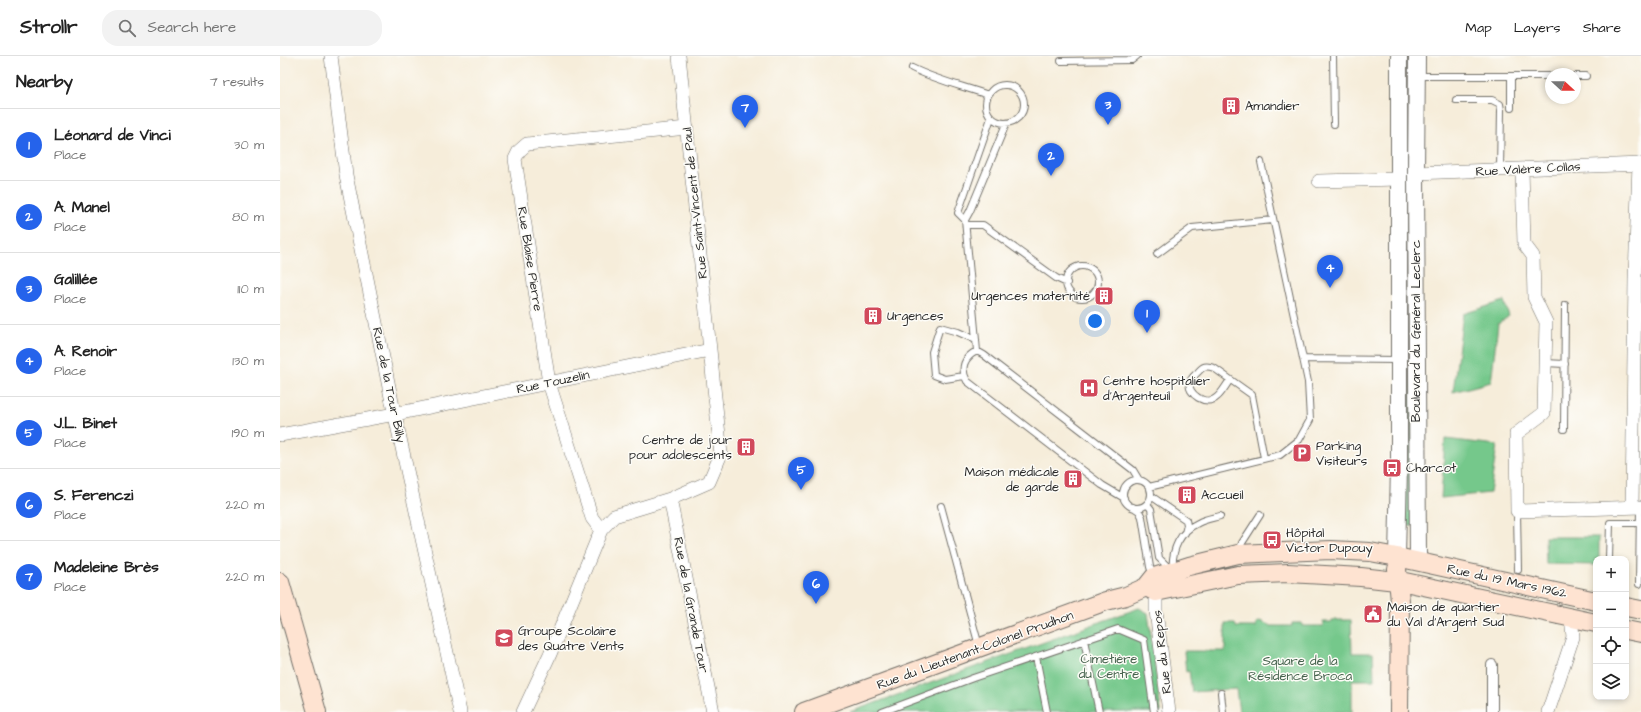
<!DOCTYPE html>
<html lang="en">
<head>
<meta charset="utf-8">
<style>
  :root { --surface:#fff; --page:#f2f2f2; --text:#222; --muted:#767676; --line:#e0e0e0; --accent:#2563eb }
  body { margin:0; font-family:"Architects Daughter",sans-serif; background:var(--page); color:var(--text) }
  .controls { position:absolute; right:12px; bottom:12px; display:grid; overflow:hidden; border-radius:8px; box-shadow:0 2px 6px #0003 }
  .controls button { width:36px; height:36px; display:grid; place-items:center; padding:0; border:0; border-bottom:1px solid var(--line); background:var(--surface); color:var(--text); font:20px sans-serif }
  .compass { position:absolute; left:1265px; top:12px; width:36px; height:36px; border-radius:50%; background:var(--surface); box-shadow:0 2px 6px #0003; rotate:111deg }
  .you { position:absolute; left:815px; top:265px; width:14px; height:14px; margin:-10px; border:3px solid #fff; border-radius:50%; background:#1a73e8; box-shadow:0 0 0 6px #1a73e833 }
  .badge { display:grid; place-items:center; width:26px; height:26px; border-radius:50%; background:var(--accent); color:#fff; font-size:13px; font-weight:700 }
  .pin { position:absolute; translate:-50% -33px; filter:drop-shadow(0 1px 2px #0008) }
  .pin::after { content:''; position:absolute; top:21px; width:14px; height:12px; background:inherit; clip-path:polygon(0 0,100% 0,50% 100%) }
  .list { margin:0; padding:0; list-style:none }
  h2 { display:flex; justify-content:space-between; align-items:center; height:52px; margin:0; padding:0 16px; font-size:17px }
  h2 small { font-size:13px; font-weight:400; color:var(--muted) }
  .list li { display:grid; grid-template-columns:26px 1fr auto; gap:12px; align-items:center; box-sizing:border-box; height:72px; padding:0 16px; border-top:1px solid var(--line) }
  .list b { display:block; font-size:15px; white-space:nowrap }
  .list p { margin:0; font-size:13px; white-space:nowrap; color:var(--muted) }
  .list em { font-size:13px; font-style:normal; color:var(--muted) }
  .icon { flex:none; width:22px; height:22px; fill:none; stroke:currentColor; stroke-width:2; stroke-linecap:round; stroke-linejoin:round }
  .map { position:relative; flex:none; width:1361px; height:656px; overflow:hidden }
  header { display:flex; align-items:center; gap:24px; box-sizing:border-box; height:56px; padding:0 20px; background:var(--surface); border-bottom:1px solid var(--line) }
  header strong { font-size:19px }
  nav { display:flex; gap:22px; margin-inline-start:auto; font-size:14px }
  .search { width:280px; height:36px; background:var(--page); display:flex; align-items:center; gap:10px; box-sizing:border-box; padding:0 14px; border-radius:16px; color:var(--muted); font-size:15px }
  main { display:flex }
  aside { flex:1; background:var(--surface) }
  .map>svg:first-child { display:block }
</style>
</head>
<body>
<header>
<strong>Strollr</strong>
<div class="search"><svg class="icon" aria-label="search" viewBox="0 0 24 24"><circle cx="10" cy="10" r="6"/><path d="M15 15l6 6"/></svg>Search here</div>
<nav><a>Map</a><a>Layers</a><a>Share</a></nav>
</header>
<main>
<aside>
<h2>Nearby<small>7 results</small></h2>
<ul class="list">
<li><span class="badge">1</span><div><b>Léonard de Vinci</b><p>Place</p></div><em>30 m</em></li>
<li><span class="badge">2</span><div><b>A. Manel</b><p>Place</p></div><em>80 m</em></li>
<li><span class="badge">3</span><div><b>Galillée</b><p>Place</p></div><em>110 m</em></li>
<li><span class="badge">4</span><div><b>A. Renoir</b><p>Place</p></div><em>130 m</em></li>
<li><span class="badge">5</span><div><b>J.L. Binet</b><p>Place</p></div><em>190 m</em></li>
<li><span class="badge">6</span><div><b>S. Ferenczi</b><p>Place</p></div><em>220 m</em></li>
<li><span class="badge">7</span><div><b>Madeleine Brès</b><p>Place</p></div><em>220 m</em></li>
</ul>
</aside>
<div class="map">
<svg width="1361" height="656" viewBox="0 0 1361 656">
  <rect width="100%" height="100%" fill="#fdfcf7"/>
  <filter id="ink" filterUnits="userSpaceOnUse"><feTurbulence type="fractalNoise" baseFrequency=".025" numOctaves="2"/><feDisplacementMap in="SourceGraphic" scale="8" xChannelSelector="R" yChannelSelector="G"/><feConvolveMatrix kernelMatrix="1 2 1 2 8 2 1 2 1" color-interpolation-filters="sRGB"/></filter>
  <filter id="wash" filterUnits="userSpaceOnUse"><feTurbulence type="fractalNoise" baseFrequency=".012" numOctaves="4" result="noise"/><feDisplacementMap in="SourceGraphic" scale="16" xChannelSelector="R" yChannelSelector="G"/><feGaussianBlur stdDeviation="0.9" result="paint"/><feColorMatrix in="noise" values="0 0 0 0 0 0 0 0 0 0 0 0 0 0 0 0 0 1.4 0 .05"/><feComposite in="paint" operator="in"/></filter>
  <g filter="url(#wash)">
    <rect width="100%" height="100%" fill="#f6edda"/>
    <!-- green -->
    <path fill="#75c88b" stroke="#507a5b" d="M1122 0H1132L1133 470H1123Z
      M1224 245 1229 260 1218 268 1211 326 1173 336 1183 258Z
      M1165 383 1217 389 1210 437 1161 442Z
      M1265 481H1319V503H1316V509L1266 508Z
      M859 552 868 557 881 656H570Z
      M1052 564H1071L1072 597H1093L1094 624H1072V656H959L956 633 912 636 909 615 906 616 904 595H945V567H955L956 571H976V567L980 565 991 570H1012V567H1022V570H1043V566H1052Z"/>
  </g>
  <g filter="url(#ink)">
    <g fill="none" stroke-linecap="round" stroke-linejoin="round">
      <!-- service casing -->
      <g stroke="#726f68" stroke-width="8">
        <path id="service" d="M1053 0 1054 68
          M781 5 852 4 857 0
          M632 12C656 24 682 30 708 39
          M1138 20H1271
          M1231 20V52
          M1295 20H1306
          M706 48a19 19 0 1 1 38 0a19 19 0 1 1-38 0Z
          M1176 44H1212L1220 48 1221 54 1220 114
          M711 62 678 157 685 164 690 155 726 68
          M685 164 697 295
          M686 169H703L776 222 787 227
          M877 198 912 172 993 164
          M786 226a16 16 0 1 1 32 0a16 16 0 1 1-32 0Z
          M1023 303 1119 304
          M1265 307 1285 308
          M684 320 665 323 654 319 652 296 660 271 678 276 696 284
          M950 324C946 329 942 337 937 341 927 351 906 338 910 326 911 322 915 319 918 316 923 310 926 309 934 312L972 339 984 402
          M1284 373 1285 249
          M843 438a14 14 0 1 1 28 0a14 14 0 1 1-28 0Z
          M869 431 1000 399 1019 384 1030 364 1028 326 981 106
          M871 440 906 464 907 469 905 477
          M844 442 822 429 687 325C680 312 684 301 697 295L704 299 853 414 859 424
          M867 448 871 453 879 502 890 513
          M661 450 699 590
          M853 451 859 455 862 461 870 511 873 521
          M1237 455 1238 514
          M959 495 962 487 980 459
          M1329 503 1330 467H1360
          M893 514C891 494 900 475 918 467 925 463 933 462 940 460
          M1359 528 1360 451
          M804 584 819 656
          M756 601 767 656
          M941 637 943 656
          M602 656 693 622 838 573 864 584 874 656"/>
      </g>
      <!-- pedestrian casing -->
      <g stroke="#726f68" stroke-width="12">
        <path id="pedestrian" d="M1212 656V609"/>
      </g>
      <!-- minor casing -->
      <g stroke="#726f68" stroke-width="14">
        <path id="minor" d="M51 0 66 119 112 346 180 656
          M1242 113 1244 188 1253 200 1254 241 1266 266 1264 357 1236 378 1237 455 1361 451
          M1136 117 1361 108
          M1039 125 1119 123
          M0 379 115 358 430 294
          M390 443 433 656
          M1352 451 1355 222 1359 108
          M321 474 312 462 269 327 235 103 239 95 247 88 407 72
          M876 536V555L889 656
          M243 656 270 598 321 474 334 460 390 443 429 426 441 398 399 0
          M1268 656 1293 581 1291 561"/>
      </g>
      <!-- tertiary casing -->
      <g stroke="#726f68" stroke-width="18">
        <path id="tertiary" d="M1137 0 1136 117 1138 505
          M1117 501 1119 410V0"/>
      </g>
      <!-- secondary casing -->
      <g stroke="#726f68" stroke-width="20">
        <path id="secondary" d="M1117 513 1120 545 1119 656
          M0 526 37 656
          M866 531 876 536 958 519 1008 517 1081 521 1125 526 1316 567
          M1346 551 1361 554
          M1346 574 1361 577
          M524 656 826 545 846 540 866 531 874 521 909 510 958 498 1051 494 1090 496 1117 501 1316 545"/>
      </g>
      <!-- service -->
      <use href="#service" stroke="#fff" stroke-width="6"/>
      <!-- pedestrian -->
      <use href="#pedestrian" stroke="#fff" stroke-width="10"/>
      <!-- minor -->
      <use href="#minor" stroke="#fff" stroke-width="13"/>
      <!-- tertiary -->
      <use href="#tertiary" stroke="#fff" stroke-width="16"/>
      <!-- secondary -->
      <use href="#secondary" stroke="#fee3d1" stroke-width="18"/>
    </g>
  </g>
  <!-- icons -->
  <defs>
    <g id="building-square" transform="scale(1)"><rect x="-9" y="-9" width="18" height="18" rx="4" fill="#d1495b" stroke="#fdfcf7"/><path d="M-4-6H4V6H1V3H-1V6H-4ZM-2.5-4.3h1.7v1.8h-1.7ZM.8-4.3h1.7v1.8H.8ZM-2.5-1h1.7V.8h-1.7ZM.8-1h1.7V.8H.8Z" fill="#fff"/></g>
    <g id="hospital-square" transform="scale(1)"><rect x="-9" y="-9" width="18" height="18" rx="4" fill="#d1495b" stroke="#fdfcf7"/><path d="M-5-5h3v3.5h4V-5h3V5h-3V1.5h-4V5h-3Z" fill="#fff"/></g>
    <g id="parking-square" transform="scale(1)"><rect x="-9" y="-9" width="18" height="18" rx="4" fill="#d1495b" stroke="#fdfcf7"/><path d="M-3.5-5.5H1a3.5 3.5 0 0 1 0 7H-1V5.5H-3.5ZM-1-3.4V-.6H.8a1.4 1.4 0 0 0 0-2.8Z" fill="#fff"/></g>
    <g id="bus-square" transform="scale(1)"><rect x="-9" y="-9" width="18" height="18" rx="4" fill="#d1495b" stroke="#fdfcf7"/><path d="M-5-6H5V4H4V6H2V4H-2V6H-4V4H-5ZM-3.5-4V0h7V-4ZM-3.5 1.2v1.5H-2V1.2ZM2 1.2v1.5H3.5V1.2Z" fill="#fff"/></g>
    <g id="civic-square" transform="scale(1)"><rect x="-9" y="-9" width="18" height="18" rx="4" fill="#d1495b" stroke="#fdfcf7"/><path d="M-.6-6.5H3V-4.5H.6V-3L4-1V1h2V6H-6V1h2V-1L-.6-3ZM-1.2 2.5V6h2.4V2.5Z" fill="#fff"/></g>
    <g id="school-square" transform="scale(1)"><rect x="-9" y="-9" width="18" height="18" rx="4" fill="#d1495b" stroke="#fdfcf7"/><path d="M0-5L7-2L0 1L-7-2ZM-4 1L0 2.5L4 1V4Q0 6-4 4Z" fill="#fff"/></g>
  </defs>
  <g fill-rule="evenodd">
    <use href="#building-square" x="951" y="50"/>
    <use href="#building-square" x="824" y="240"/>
    <use href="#building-square" x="593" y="260"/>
    <use href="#hospital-square" x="809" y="332"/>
    <use href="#building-square" x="466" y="391"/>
    <use href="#parking-square" x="1022" y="397"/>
    <use href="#bus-square" x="1112" y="412"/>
    <use href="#building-square" x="793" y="423"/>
    <use href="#building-square" x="907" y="439"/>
    <use href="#bus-square" x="992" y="484"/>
    <use href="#civic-square" x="1093" y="558"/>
    <use href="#school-square" x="224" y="582"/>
  </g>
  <g text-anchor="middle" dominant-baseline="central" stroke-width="3" stroke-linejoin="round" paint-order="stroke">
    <!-- poi labels -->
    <g font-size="13" fill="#2b2b2b" stroke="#fdfcf7" text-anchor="start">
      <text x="965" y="50">Amandier</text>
      <text x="810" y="240" text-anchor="end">Urgences maternité</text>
      <text x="607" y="260">Urgences</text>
      <text x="823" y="325">Centre hospitalier<tspan x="823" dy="15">d'Argenteuil</tspan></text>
      <text x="452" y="384" text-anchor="end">Centre de jour<tspan x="452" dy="15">pour adolescents</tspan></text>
      <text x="1036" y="390">Parking<tspan x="1036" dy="15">Visiteurs</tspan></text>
      <text x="1126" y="412">Charcot</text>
      <text x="779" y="416" text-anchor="end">Maison médicale<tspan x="779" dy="15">de garde</tspan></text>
      <text x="921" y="439">Accueil</text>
      <text x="1006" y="477">Hôpital<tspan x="1006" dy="15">Victor Dupouy</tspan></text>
      <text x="1107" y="551">Maison de quartier<tspan x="1107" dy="15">du Val d'Argent Sud</tspan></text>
      <text x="238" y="575">Groupe Scolaire<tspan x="238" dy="15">des Quatre Vents</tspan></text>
    </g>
    <!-- street labels -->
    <g font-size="13" fill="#2b2b2b" stroke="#fdfcf7">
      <text transform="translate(1248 113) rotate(-3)">Rue Valère Collas</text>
      <text transform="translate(415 147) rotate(-96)">Rue Saint-Vincent de Paul</text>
      <text transform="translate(250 203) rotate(81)">Rue Blaise Pierre</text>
      <text transform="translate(1136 275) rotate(-90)">Boulevard du Général Leclerc</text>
      <text transform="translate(273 326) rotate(-12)">Rue Touzelin</text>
      <text transform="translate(109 329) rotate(78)">Rue de la Tour Billy</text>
      <text transform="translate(1227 525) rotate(12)">Rue du 19 Mars 1962</text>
      <text transform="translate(411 549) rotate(79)">Rue de la Grande Tour</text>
      <text transform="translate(695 594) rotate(-20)">Rue du Lieutenant-Colonel Prudhon</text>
      <text transform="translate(882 596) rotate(-97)">Rue du Repos</text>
    </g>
    <!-- park labels -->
    <g font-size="13" fill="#45624d" stroke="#fdfcf7">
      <text x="829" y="603">Cimetière<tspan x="829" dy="15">du Centre</tspan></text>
      <text x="1020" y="605">Square de la<tspan x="1020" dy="15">Résidence Broca</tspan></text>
    </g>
  </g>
</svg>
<div class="controls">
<button>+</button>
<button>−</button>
<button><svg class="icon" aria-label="locate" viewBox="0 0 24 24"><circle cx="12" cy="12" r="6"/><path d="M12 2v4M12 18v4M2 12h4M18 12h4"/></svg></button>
<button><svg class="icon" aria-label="layers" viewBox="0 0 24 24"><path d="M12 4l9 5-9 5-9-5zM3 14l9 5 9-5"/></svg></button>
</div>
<svg class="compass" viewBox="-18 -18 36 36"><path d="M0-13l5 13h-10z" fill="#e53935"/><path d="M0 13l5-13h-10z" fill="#767676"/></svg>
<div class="you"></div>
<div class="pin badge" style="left:867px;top:277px">1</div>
<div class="pin badge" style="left:771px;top:120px">2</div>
<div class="pin badge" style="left:828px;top:69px">3</div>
<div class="pin badge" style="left:1050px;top:232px">4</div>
<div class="pin badge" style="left:521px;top:434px">5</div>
<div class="pin badge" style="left:536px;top:548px">6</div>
<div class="pin badge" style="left:465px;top:72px">7</div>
</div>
</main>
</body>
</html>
